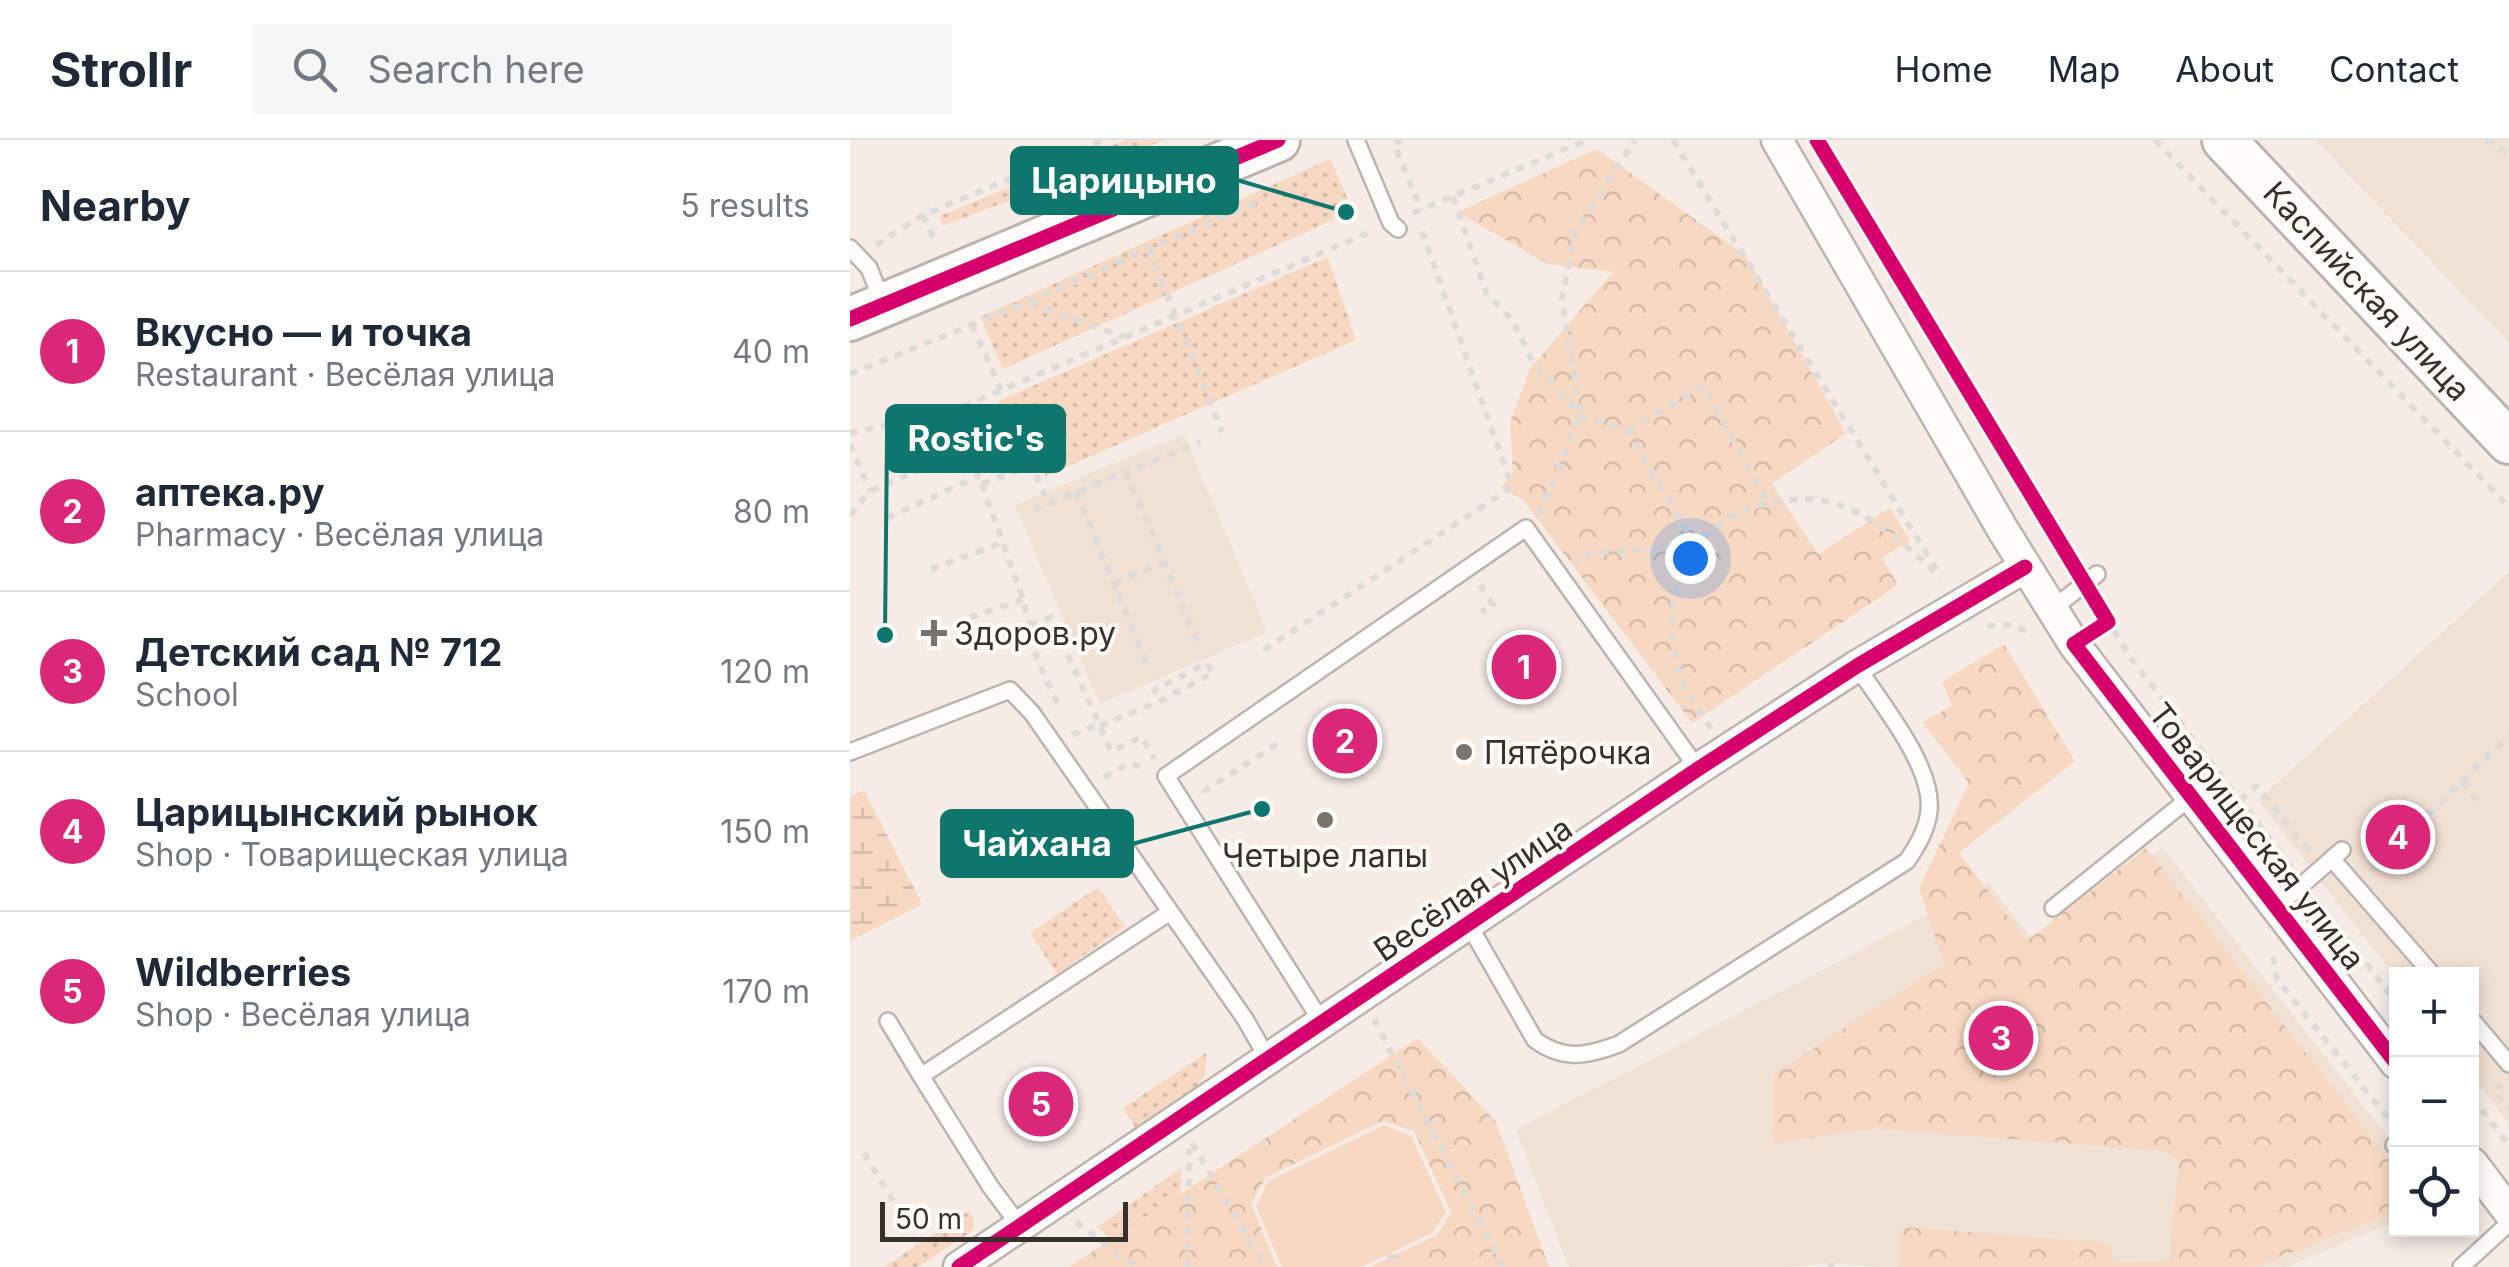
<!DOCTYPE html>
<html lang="en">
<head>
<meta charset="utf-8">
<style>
  :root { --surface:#fff; --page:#f6f6f7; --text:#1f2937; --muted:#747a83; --line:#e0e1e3; --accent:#db2777 }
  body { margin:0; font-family:Inter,sans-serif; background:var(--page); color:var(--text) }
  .controls { position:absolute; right:30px; bottom:30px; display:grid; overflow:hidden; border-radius:0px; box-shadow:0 5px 15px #0003 }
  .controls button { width:90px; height:90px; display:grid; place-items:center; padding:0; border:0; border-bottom:2px solid var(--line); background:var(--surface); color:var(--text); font:50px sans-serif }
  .scale { position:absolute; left:30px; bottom:25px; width:248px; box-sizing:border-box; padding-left:10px; border:5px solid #37312c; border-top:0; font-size:28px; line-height:35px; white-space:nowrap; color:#37312c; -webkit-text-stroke:8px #fefbf8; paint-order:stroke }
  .you { position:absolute; left:840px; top:418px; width:35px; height:35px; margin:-25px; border:8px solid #fff; border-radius:50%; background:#1a73e8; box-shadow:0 0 0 15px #1a73e833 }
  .badge { display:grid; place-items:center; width:65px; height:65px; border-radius:50%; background:var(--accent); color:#fff; font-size:32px; font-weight:700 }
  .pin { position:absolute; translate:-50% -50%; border:5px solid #fff; box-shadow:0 2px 10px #0006 }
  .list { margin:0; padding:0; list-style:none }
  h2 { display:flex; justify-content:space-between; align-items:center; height:130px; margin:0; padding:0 40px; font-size:42px }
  h2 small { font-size:32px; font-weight:400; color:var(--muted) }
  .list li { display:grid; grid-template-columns:65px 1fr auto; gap:30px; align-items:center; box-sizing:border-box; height:160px; padding:0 40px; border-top:2px solid var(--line) }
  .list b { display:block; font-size:38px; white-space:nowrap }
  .list p { margin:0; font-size:32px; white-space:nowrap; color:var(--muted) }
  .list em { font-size:32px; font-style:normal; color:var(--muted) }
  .icon { flex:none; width:55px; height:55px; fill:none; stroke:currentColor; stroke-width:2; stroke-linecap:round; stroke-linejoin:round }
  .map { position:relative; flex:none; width:1659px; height:1127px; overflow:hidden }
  header { display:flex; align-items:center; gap:60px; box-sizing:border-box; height:140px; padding:0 50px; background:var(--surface); border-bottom:2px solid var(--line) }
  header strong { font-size:48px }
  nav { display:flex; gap:55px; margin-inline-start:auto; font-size:35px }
  .search { width:700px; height:90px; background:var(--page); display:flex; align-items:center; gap:25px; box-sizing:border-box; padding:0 35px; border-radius:0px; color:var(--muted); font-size:38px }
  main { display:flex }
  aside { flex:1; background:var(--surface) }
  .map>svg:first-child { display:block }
</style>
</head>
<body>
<header>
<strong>Strollr</strong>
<div class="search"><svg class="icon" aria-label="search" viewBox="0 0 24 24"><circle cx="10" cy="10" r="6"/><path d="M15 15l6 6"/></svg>Search here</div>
<nav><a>Home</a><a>Map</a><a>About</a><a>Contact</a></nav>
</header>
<main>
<aside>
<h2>Nearby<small>5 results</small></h2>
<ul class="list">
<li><span class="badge">1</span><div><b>Вкусно — и точка</b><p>Restaurant · Весёлая улица</p></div><em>40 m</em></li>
<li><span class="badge">2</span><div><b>аптека.ру</b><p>Pharmacy · Весёлая улица</p></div><em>80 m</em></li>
<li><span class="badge">3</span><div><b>Детский сад № 712</b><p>School</p></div><em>120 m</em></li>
<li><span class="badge">4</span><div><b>Царицынский рынок</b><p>Shop · Товарищеская улица</p></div><em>150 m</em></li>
<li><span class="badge">5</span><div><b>Wildberries</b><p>Shop · Весёлая улица</p></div><em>170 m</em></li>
</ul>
</aside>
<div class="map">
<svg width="1659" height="1127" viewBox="0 0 1659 1127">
  <defs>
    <pattern id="green-dots" width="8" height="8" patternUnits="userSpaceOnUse" patternTransform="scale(2.5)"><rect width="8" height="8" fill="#f7d9c3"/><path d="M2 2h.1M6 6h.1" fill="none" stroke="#d4bba8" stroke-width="1.8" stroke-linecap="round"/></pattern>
    <pattern id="forest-crowns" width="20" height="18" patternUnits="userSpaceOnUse" patternTransform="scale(2.5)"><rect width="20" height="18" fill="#f7d9c3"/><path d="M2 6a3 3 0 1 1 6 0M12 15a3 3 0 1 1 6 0" fill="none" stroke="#d4bba8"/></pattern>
    <pattern id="wetland-marsh" width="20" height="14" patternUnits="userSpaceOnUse" patternTransform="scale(2.5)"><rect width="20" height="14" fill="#f7d9c3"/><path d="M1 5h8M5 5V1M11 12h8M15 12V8" fill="none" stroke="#d4bba8"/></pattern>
  </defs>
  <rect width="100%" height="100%" fill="#f6ece5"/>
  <!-- built -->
  <path fill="#f1e0d4" d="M1465 0H1659V203L1584 124Z
    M334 294 417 492 250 564 165 365Z
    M1659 432V984L1622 935V834H1546V838L1408 660Z
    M1313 708 1546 1008V1081L1436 1127H1033L981 1123 937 1127H719L666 990 1138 743 1188 806Z"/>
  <!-- green -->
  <path fill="url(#green-dots)" d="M276 0H315L93 86 89 76Z
    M480 19 503 71 153 229 130 177Z
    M478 117 506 200 196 336 183 310 168 315 148 261Z
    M248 747 275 787 207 834 180 793Z
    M356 913C361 955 317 971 287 990L273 968Z
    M331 1028V1127H298L247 1087Z
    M120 1070 124 1083 122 1091 68 1127H34Z"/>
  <!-- forest -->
  <path fill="url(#forest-crowns)" d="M747 9 896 116 996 293 922 344 968 414 1040 368 1060 401 1032 418 1048 445 842 583 673 360 650 348 663 334 660 282 680 229 763 132 697 124 607 72Z
    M1154 504 1225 621 1109 713 1177 801 1296 708 1546 1029V1071L1404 1127H1049L1052 1087 1257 1103 1266 1123 1319 1121 1329 1022 1315 1011 1024 988 923 1003 924 934 1094 824 1069 748 1119 643 1072 582 1102 566 1092 542Z
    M568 898 646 982 699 1127H519L587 1095 601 1072 564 991 533 981 415 1038 401 1064 427 1127H219Z"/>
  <!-- wetland -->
  <path fill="url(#wetland-marsh)" d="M14 650 72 764 0 801V657Z"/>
  <!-- pitch -->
  <path fill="#f7d9c3" d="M534 985 561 996 596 1072 582 1093 511 1127H432L406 1067 418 1041Z"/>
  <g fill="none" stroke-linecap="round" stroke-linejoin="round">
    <!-- service casing -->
    <g stroke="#bcb4af" stroke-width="20">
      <path id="service" d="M506 0 541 83 548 89
        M0 108 19 128 32 161
        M1201 470 1247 434
        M0 612 160 550 182 573 395 879 418 919
        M1482 719 1582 834
        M1428 766 1492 710
        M1203 768 1341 657
        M619 785 685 900C714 921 737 916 769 904L1057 721C1067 706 1077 690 1079 671 1084 626 1030 563 1007 526
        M1622 880 1659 924
        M38 881 71 936
        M473 884 316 636 676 388 848 629
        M1544 1005 1546 1003
        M169 1085 140 1046 71 936 320 772
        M1611 1127 1659 1083"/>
    </g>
    <!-- minor casing -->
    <g stroke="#bcb4af" stroke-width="35">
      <path id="minor" d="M927 0 1153 390 1224 504 1546 923
        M1622 1023 1659 1072
        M109 1127 848 629 1007 526 1175 427"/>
    </g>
    <!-- secondary casing -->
    <g stroke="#bcb4af" stroke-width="48">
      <path id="secondary" d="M1374 0 1659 302
        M0 179 428 0"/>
    </g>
    <!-- path -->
    <path stroke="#dedbd9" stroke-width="6" stroke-dasharray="8 8" stroke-linecap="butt" d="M552 0 544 3 571 70
      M823 0 1091 437
      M1305 0 1659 367
      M1636 0 1659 15
      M603 57 637 154 662 180 683 222 730 275 778 291 846 406 742 413 725 421
      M563 73 737 0
      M73 75 86 104
      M1025 101 1223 428
      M26 105 73 75 253 0
      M299 109 372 292
      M179 163 274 197
      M122 185 151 250
      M0 234 178 162 407 62
      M778 291 853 246 918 362
      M0 293 105 270
      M0 304 20 351
      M276 331 347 501
      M132 344 182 325 198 363
      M226 352 296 522
      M184 369 351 302
      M0 375 20 351 119 309
      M689 375 730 275 712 159 725 91 785 0
      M37 378 129 336
      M81 429 154 402
      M264 443 314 423
      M630 445 643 465 631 472
      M1246 464 1284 522 1441 727
      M105 483 173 459
      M180 486 201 477 261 611 292 597 304 619
      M1137 486 1160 485 1178 491
      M414 510 662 347 572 91
      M207 563 187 519 173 459 105 270 520 92
      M250 586 310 561 363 533 357 523 304 550 310 561
      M861 589C849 570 834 550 828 528 811 462 830 393 899 369 924 360 956 355 983 363 1024 375 1053 403 1084 431
      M222 595 249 584
      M254 637 280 623 297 629
      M1612 642 1630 663
      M353 652 433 600
      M1390 660 1406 646 1459 711
      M1521 731 1659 595
      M1467 760 1546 862
      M1423 817 1427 839 1542 983
      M524 879 653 1127
      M1652 944 1644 951 1659 969
      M1622 957 1659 1005
      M342 1003 415 1127
      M14 1013 64 1096
      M226 1082 286 1127
      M539 1114 547 1127
      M338 1127 339 1009
      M981 1127V1123"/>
    <!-- service -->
    <use href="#service" stroke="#fefcfb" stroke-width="15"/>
    <!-- minor -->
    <use href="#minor" stroke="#fefcfb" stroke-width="30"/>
    <!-- secondary -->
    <use href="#secondary" stroke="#fefcfb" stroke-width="42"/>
    <!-- cycleway casing -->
    <g stroke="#fefbf8" stroke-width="21">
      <path id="cycleway" d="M967 0 1258 482 1224 504 1546 923
        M0 179 428 0
        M109 1127 848 629 1007 526 1175 427"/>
    </g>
    <!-- cycleway -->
    <use href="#cycleway" stroke="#d6006c" stroke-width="15"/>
  </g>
  <!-- markers -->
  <g fill="#7a726d" stroke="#fefbf8" stroke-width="4">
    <path d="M79 478h10v10h10v10h-10v10h-10v-10h-10v-10h10z"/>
    <circle cx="614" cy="612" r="10"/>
    <circle cx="475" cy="680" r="10"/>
  </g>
  <g text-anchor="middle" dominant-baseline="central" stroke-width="8" stroke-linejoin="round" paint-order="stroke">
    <!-- street labels -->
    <g font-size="32" fill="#37312c" stroke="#fefbf8">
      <text transform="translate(1517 151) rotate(47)">Каспийская улица</text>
      <text transform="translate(1407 696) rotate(52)">Товарищеская улица</text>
      <text transform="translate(623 749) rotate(-34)">Весёлая улица</text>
    </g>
    <!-- poi labels -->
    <g font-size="32" fill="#37312c" stroke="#fefbf8" text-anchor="start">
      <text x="104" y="493">Здоров.ру</text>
      <text x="634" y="612">Пятёрочка</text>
      <text x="475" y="715" text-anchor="middle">Четыре лапы</text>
    </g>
  </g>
  <!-- callouts -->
  <path fill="none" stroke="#0f766e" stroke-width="4" d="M496 72L387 40M35 495L37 299M412 669L282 704"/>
  <g fill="#0f766e" stroke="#fefbf8" stroke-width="4">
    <circle cx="496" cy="72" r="10"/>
    <circle cx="35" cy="495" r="10"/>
    <circle cx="412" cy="669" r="10"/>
  </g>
  <g fill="#0f766e" stroke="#0f766e" stroke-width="4">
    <rect x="162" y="8" width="225" height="65" rx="10"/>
    <rect x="37" y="266" width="177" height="65" rx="10"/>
    <rect x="92" y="671" width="190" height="65" rx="10"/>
  </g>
  <g font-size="35" text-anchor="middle" font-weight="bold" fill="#fff">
    <text x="274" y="53">Царицыно</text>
    <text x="126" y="311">Rostic's</text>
    <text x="187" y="716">Чайхана</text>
  </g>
</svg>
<div class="controls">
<button>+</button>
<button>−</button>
<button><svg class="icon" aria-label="locate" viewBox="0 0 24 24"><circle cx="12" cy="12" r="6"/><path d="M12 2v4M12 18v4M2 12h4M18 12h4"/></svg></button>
</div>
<div class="scale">50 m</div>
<div class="you"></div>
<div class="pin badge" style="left:674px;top:527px">1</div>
<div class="pin badge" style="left:495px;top:601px">2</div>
<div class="pin badge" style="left:1151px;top:898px">3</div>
<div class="pin badge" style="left:1548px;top:697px">4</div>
<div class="pin badge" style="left:191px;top:964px">5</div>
</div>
</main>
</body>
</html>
